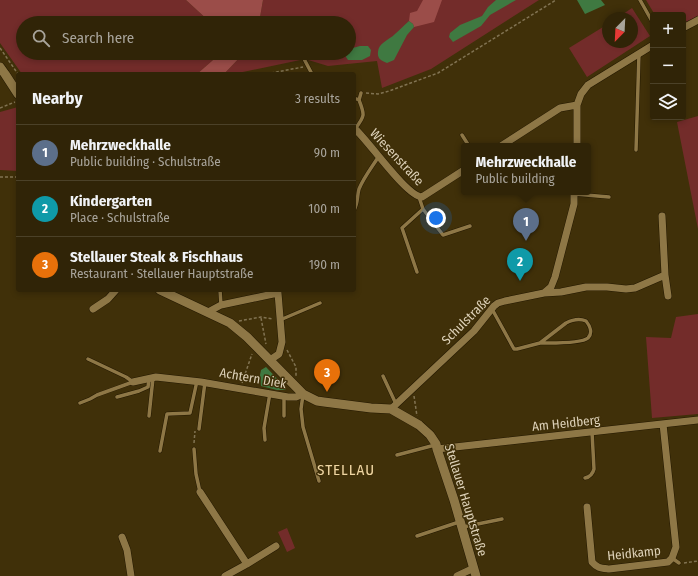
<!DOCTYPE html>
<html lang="en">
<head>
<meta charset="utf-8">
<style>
  :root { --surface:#302407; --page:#382c11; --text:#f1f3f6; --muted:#a8a49b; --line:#4b4128; --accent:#95b6fd }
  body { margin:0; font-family:"Fira Sans Condensed",sans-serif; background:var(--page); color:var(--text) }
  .controls { position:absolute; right:12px; top:12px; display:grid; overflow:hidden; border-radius:4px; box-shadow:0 2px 6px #0003 }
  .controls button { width:36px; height:36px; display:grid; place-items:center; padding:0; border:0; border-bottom:1px solid var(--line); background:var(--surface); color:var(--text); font:20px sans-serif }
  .compass { position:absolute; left:602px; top:12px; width:36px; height:36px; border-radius:50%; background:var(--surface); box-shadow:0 2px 6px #0003; rotate:204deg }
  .you { position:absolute; left:436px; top:218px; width:14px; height:14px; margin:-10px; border:3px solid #fff; border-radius:50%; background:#1a73e8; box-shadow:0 0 0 6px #1a73e833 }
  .badge { display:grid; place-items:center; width:26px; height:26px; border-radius:50%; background:var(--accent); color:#fff; font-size:13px; font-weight:700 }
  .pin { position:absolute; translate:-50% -33px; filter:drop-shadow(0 1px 2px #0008) }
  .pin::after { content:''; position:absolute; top:21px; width:14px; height:12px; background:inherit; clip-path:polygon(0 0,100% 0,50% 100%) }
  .popup { position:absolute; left:461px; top:143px; width:130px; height:52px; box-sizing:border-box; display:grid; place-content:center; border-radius:4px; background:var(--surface); filter:drop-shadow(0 1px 3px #0005); font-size:13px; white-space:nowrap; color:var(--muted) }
  .popup b { font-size:15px; color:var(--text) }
  .popup::after { content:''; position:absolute; left:50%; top:100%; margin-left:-8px; border:8px solid transparent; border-top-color:var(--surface) }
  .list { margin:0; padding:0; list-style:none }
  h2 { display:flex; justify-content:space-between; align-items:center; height:52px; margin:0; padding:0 16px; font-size:17px }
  h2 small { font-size:13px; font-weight:400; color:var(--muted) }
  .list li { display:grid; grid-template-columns:26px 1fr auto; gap:12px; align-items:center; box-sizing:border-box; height:56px; padding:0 16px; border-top:1px solid var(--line) }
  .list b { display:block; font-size:15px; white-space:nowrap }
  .list p { margin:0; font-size:13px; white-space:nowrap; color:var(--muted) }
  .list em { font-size:13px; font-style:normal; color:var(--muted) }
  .icon { flex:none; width:22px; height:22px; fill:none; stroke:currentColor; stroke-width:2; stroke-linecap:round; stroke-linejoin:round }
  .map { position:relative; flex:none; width:698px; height:576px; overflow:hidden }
  .search { position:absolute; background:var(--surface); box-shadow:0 2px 6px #0003; left:16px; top:16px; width:340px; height:44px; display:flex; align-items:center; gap:10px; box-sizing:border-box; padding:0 14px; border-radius:22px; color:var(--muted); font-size:15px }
  .panel { position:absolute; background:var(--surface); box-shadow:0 2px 6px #0003; left:16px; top:72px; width:340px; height:220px; border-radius:4px }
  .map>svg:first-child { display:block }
</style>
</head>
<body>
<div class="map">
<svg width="698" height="576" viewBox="0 0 698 576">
  <rect width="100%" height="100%" fill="#403009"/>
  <!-- green -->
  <path fill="#732c2a" d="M0 0H186L211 23H23V53H221L197 74H22L0 43Z
    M263 0H539L431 69 382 88 377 61 328 66 305 59 233 74H224L244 53H349V23H259Z
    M646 0H698V17L683 23V15H655Z
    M632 8 650 36 587 77 569 48 608 24V42H632V18H617Z
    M18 107V171L0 170V112Z
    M698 116V229L677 122Z
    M698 314V414L652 418 646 337 671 338 676 317Z
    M287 528 295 548 287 552 278 532Z"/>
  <!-- forest -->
  <path fill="#9b4d49" d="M186 0H263L259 23H211Z
    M423 0H442L434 22 414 27 413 24 409 21 410 13 417 11Z
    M221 53H244L224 74H197Z"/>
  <!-- water -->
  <path fill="#3f7941" d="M496 0H516L490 15 481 26 453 42 449 37 450 33 460 25 482 16 488 7Z
    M577 0H601L605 5 585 14Z
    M409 21 413 24 414 27 407 35 394 60 387 63C382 61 377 59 378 52 378 43 389 40 395 34 400 30 404 25 409 21Z
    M360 46H368L371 50 370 56 362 60H348L346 57 345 53H349V49Z
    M266 367 286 388V390H277L261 386 260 375 261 370Z"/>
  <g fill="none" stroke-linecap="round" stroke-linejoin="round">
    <!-- service casing -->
    <g stroke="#231801" stroke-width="4.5">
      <path id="service" d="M640 0 653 23
        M303 57 312 74
        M354 98 359 100C365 115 365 116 355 129
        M359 100 361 93
        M462 135 469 146
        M636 150 639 53
        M574 194 609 197
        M423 209 443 235 470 226
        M354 210C358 204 357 196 359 189 364 177 372 167 379 156
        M417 272 402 228 423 209 419 197
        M220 290 221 305
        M492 309 514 349H517L540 343 566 323C572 320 579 318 586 321 590 326 593 333 588 338 581 344 550 343 540 343
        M280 320 320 303
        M88 359 126 377 133 382
        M383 376 396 404
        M303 395 301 409 303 427 319 481
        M284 396V416
        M117 397 139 391 148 387 149 379
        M80 403 90 399 97 395 133 382
        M149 416 153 378
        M199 429 205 382
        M265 440 264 428 270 393
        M194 449 196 474 200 492
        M160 451 167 414 190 413 197 381
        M397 455 435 445
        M585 478C590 477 593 473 594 469L592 432
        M463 527 502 519
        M417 536 459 522
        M672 558 679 563"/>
    </g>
    <!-- minor casing -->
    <g stroke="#231801" stroke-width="8">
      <path id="minor" d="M683 28 698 20
        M354 128C369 141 406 196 422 197L464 170
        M501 146 560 108 577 105
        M577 146V105L581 94 588 85 653 45
        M665 275 668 296
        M544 293 561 292 586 287H607L626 289 635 288 665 275 662 216
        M93 309 108 299 116 290
        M208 312 221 305 278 293 282 342 279 354 270 360
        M133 382 156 377 201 382 288 397H296L303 394
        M391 409 474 331 494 306 498 303 505 301 544 293 551 287 555 277 574 204V192
        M437 449 698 420
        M200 492 247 564
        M587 507 592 562C597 568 601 568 609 569L668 562 672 558 676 547 663 424
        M122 537 127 550 131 576
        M225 576 247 564 276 546
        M457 576 474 568"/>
    </g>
    <!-- tertiary casing -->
    <g stroke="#231801" stroke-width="10">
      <path id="tertiary" d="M0 67 5 74 18 94
        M160 290 230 323 247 337 303 394 317 401 324 402 371 408 391 409 419 425 430 435 436 444 437 449 454 500 476 576"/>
    </g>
    <!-- path -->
    <path stroke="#817352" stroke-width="1.5" stroke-dasharray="3 2" stroke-linecap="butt" d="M0 48 18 74
      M266 74 303 67
      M366 93 378 94 389 91 438 73 556 0
      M0 108 15 102
      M0 177H18
      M261 318 266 344
      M239 321 261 317 273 319
      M287 350 296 367V376
      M242 383 252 354
      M414 396 417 416
      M194 443 195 431
      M684 563 698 561"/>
    <!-- service -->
    <use href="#service" stroke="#8e7746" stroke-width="3.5"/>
    <!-- minor -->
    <use href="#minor" stroke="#8e7746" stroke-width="7"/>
    <!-- tertiary -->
    <use href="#tertiary" stroke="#8e7746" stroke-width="9"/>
  </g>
  <g text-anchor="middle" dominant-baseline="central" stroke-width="3" stroke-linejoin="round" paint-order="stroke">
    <!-- street labels -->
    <g font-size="13" fill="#ddd1b8" stroke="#403009">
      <text transform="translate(397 157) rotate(47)">Wiesenstraße</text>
      <text transform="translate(466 320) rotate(-45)">Schulstraße</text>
      <text transform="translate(253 378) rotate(10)">Achtern Diek</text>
      <text transform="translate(566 423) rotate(-6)">Am Heidberg</text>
      <text transform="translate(466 500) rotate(73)">Stellauer Hauptstraße</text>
      <text transform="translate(634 553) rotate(-6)">Heidkamp</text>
    </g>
    <!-- quarter labels -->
    <g font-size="15" letter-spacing="1" fill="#efd5a2" stroke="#403009">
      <text x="346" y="470">STELLAU</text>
    </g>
  </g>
</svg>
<div class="controls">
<button>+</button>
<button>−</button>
<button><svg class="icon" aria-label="layers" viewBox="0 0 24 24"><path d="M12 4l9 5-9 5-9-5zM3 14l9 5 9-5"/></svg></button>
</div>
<svg class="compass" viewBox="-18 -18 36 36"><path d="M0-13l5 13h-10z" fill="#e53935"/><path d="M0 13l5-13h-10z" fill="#a8a49b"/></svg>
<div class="you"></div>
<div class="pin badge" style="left:526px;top:241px;background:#5c6f8a">1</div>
<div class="popup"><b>Mehrzweckhalle</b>Public building</div>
<div class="pin badge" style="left:520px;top:281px;background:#0f9aa8">2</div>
<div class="pin badge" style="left:327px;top:392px;background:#e8710a">3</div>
<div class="search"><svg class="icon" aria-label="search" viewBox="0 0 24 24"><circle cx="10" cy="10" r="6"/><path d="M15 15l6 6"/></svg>Search here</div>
<section class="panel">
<h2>Nearby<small>3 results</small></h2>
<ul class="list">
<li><span class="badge" style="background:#5c6f8a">1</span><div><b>Mehrzweckhalle</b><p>Public building · Schulstraße</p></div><em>90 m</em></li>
<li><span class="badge" style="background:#0f9aa8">2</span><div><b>Kindergarten</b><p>Place · Schulstraße</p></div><em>100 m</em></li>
<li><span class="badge" style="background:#e8710a">3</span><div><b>Stellauer Steak &amp; Fischhaus</b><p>Restaurant · Stellauer Hauptstraße</p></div><em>190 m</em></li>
</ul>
</section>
</div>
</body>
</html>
